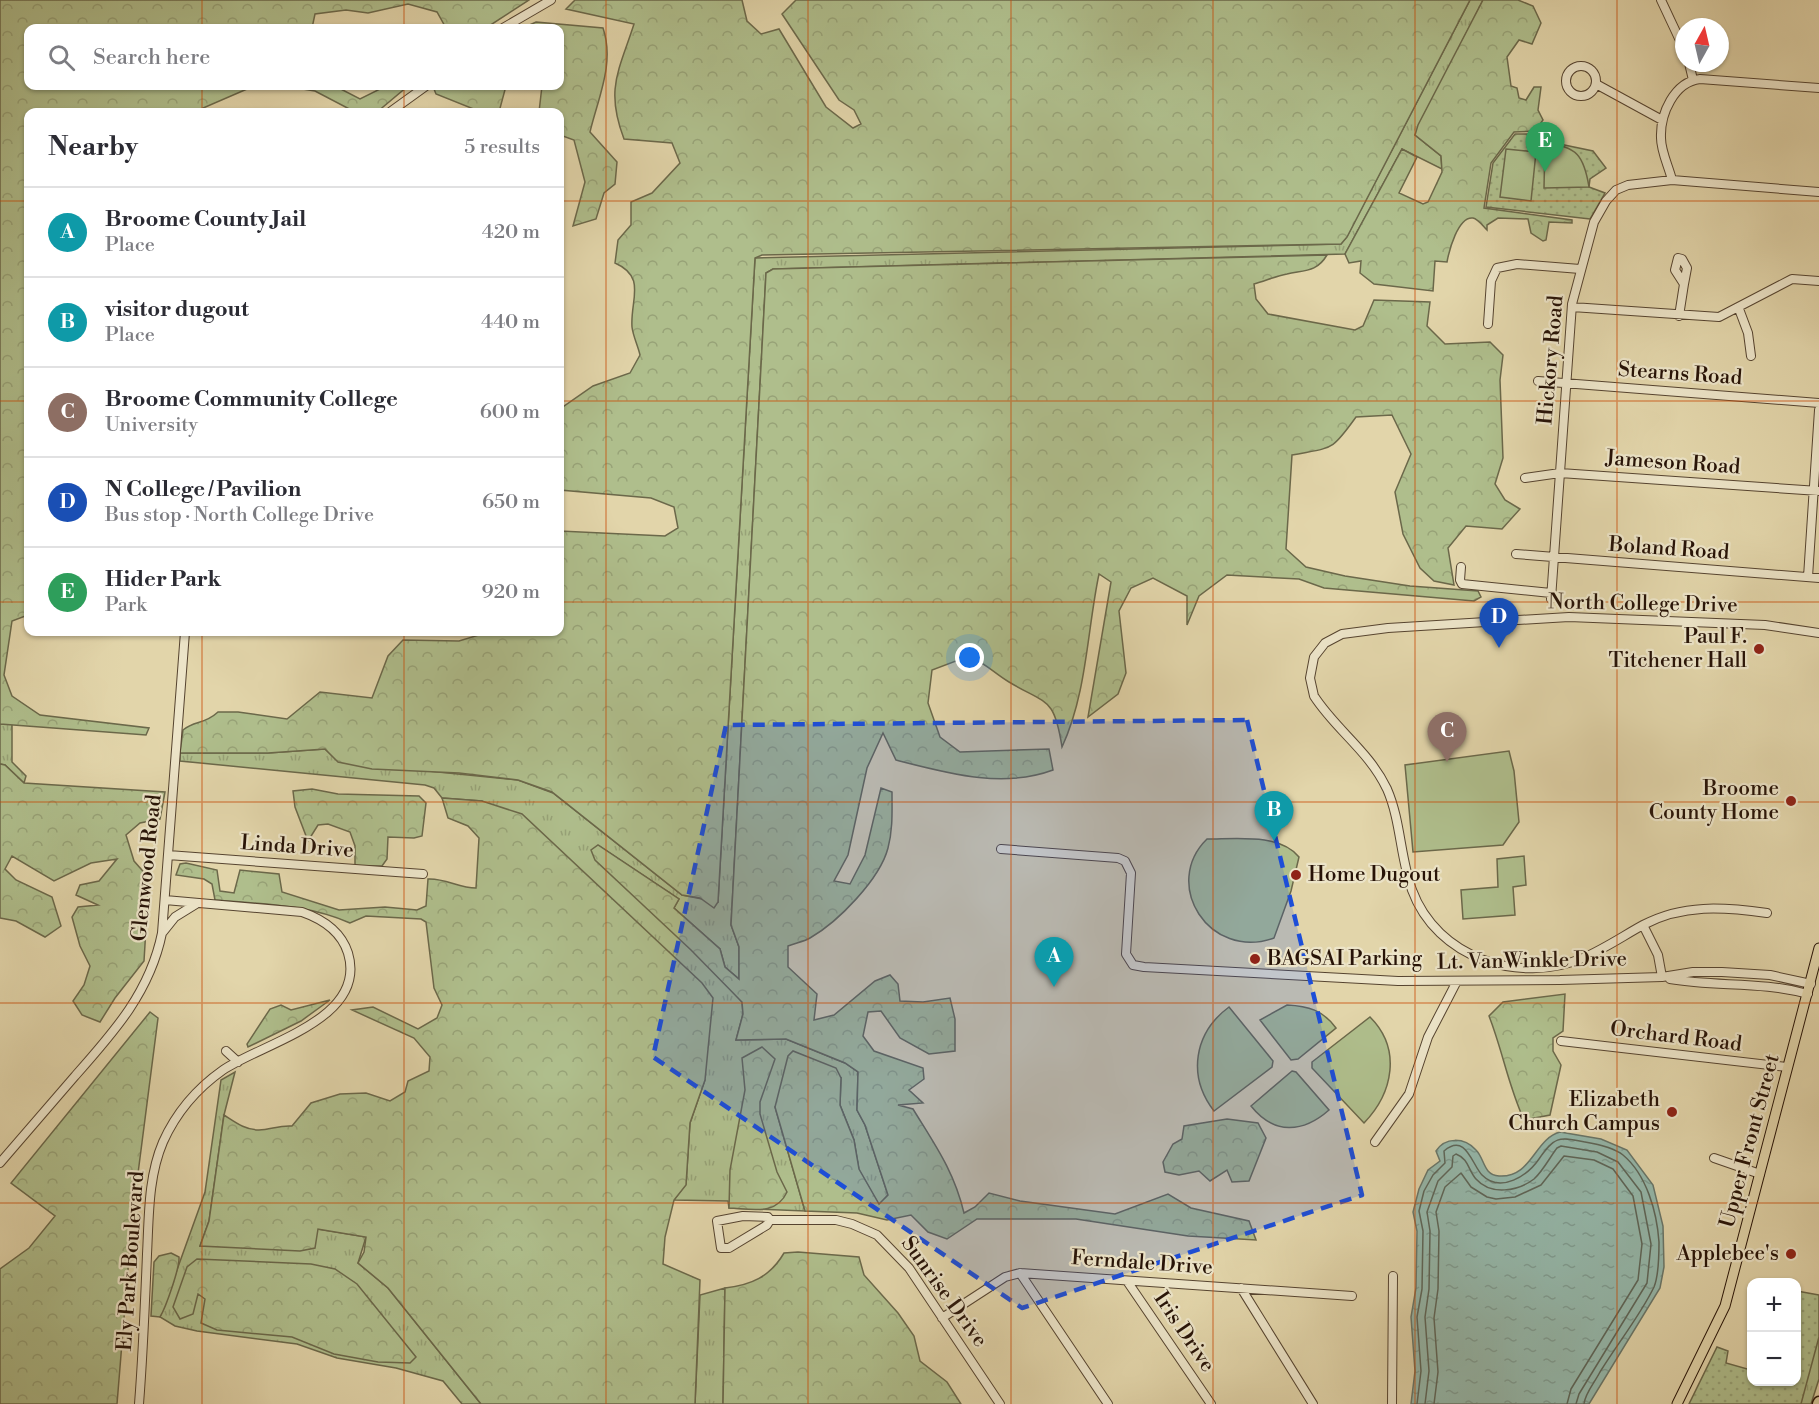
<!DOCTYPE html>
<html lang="en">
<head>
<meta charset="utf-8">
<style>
  :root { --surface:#fff; --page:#f7f7f7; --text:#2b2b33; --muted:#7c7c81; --line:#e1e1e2; --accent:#7c3aed }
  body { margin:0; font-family:"Libre Bodoni",serif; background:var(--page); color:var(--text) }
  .controls { position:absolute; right:18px; bottom:18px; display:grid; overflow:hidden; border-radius:12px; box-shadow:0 2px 4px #0004 }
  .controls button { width:54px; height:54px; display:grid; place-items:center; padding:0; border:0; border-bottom:2px solid var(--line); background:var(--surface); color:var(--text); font:30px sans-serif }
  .compass { position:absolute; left:1675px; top:18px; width:54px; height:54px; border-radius:50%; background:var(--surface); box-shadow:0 2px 4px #0004; rotate:8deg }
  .you { position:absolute; left:970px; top:658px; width:21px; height:21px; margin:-15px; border:4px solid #fff; border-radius:50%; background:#1a73e8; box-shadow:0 0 0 9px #1a73e833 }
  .badge { display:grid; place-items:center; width:39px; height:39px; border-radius:50%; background:var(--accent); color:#fff; font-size:20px; font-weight:700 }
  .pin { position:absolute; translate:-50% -50px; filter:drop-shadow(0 2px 3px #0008) }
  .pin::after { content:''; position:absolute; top:32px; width:21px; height:18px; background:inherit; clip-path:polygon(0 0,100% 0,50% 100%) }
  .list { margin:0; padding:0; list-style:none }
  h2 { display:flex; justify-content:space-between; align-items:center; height:78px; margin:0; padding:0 24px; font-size:26px }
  h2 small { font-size:20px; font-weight:400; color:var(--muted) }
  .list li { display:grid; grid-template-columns:39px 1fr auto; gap:18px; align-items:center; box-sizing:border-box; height:90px; padding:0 24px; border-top:2px solid var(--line) }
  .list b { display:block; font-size:22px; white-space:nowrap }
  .list p { margin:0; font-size:20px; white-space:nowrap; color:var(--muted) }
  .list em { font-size:20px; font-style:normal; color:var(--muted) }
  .icon { flex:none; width:33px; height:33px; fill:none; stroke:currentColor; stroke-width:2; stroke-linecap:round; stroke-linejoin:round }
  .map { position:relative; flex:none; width:1819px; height:1404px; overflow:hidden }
  .search { position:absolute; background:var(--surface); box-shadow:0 2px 4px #0004; left:24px; top:24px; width:540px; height:66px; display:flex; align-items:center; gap:15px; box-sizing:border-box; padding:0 21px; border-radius:12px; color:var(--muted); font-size:22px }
  .panel { position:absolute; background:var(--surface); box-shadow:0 2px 4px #0004; left:24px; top:108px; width:540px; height:528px; border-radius:12px }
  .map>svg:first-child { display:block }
</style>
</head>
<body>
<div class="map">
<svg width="1819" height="1404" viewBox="0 0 1819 1404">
  <defs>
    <pattern id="grass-tufts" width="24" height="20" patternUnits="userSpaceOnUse" patternTransform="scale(1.5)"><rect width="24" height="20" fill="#afbe8c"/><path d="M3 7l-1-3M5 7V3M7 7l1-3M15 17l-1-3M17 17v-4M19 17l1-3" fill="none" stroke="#97a277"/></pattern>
    <pattern id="forest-crowns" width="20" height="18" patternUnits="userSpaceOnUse" patternTransform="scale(1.5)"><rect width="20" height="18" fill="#afbe8c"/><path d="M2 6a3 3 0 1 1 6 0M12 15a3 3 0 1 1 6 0" fill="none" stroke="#97a277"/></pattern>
    <pattern id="park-dots" width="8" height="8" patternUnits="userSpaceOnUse" patternTransform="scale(1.5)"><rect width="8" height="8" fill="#afbe8c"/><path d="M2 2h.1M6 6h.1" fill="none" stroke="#97a277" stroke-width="1.8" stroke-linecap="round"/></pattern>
    <pattern id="water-ripples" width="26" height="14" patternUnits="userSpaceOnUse" patternTransform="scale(1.5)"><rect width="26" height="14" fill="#95b8ab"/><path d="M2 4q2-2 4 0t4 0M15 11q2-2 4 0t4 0" fill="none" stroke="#809d92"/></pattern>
  </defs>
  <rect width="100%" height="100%" fill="#e2d5aa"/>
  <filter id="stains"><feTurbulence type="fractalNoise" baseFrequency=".00333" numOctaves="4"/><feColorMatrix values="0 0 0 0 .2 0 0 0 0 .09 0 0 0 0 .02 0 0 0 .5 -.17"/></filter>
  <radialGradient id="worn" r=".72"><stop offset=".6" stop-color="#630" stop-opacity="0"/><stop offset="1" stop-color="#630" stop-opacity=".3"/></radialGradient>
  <!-- grass -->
  <path fill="url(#grass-tufts)" stroke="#6b684a" stroke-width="1.5" d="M1470 0H1483L1415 135 1441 156 1442 169 1402 149 1345 254 773 269 766 273 731 925 739 947V979L725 967 720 949 674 908 679 899 599 846 742 1002 743 1014 736 1040 786 1039 845 1063 858 1072 857 1110 865 1125 888 1195 879 1205 859 1170 854 1140 840 1105 841 1078 775 1107 805 1211 729 1208 728 1201 674 1200 686 1184 690 1123 705 1080 482 801 442 798 434 788 425 785 180 761V753H268L325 749 339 762 518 780 553 793 682 895 718 902 755 258 1341 244 1347 236Z
    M0 724H12V762L26 776 24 783 5 765 0 764Z
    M235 1072 224 1115 209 1221 200 1246 317 1229 366 1237 358 1263 388 1288 481 1404H462L443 1381 396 1368 337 1358 297 1344 197 1331 175 1326 160 1317 205 1192 221 1080Z
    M725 1288 723 1404H695L700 1295Z
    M1819 1325V1379L1811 1404H1794Z"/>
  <!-- forest -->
  <path fill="url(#forest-crowns)" stroke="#6b684a" stroke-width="1.5" d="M0 0H529L486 28H446L437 12 408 4 368 13 346 10 315 14 312 28H28V86H254L194 112H28V615L12 621 4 675 12 696 40 715 149 728 146 735 0 724Z
    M575 0H742L747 21 761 34 779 29 826 107 853 128 861 124 854 110 839 100 782 14 796 0H1470L1347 237 1341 244 762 255 755 258 718 902 714 908 700 898 682 895 552 792 518 780 459 773 372 769 338 762 325 749 268 753H180L183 730C195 720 204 725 218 712H238L287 719 320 692 372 698 388 656 403 640 459 641 479 635V632H560V531L665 536 678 528 674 507 651 498 560 490V409L593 386 630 373 640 355C638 346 633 336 632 327 630 300 647 277 615 263L618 240 631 225V202L652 193 680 163 672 143 624 139C605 89 619 71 634 24L566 9Z
    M1483 0H1518L1533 6 1541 23 1532 44 1519 40 1507 57 1511 86 1517 88 1519 98 1526 100 1534 87H1541L1538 110 1543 120 1535 131 1514 132 1491 163 1484 208 1572 220V223L1549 222 1546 240 1543 241 1531 233 1528 219 1498 218 1487 225V230C1483 226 1478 219 1473 218 1458 216 1449 251 1447 262L1435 261 1433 291 1374 284 1360 273 1361 261 1349 263 1345 254 1402 149 1417 157 1399 193 1423 204 1428 202 1442 172 1441 156 1415 135 1418 125Z
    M536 22 603 28C615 63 598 98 590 132L617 162 615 184 604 193 596 219 573 226 585 182 574 140 560 135V112H539L542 86H560V28H523Z
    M284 86H335L360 99 386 86H408L377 112H355L315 91Z
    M438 86H506L499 112H481L436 94 434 89Z
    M1327 255C1317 272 1305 270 1287 274 1276 276 1265 281 1254 284L1256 299 1268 314 1355 330 1363 326 1374 300 1430 302 1427 326 1445 344 1490 342 1503 355 1500 380 1503 458 1495 484 1505 500 1520 509 1502 529 1466 526 1448 548 1454 585 1434 581 1420 568 1403 534 1395 492 1411 454 1392 415 1356 417C1331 452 1333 447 1292 455L1286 549 1306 567 1345 576 1410 586 1478 591 1481 597 1474 601 1324 588 1299 579 1227 575 1199 596 1187 625V596L1153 578 1131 588 1119 611 1126 673 1118 694 1088 717 1111 582 1099 574C1087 631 1087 693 1062 747 1054 696 1047 705 1009 682 994 673 988 665 969 656L932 670 928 703 940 737 960 752 1049 749 1053 770C1002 789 947 773 896 760L883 733 867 768 848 855 834 881 850 884 865 855 881 788 892 792C892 811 893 829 888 848 880 879 838 922 810 938 803 942 795 943 788 946V967L817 994 814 1020 834 1015 875 981 890 975 898 984 900 1001 923 1002 950 998 955 1019V1051L929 1054 900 1038 881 1011 868 1012 863 1036 874 1051 923 1068 924 1079 909 1090 923 1103 898 1105 913 1109C935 1145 954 1171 964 1213L975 1207 989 1193 1020 1201 1115 1214 1168 1194 1191 1208 1249 1221 1256 1240 1188 1236 1076 1219H977L947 1239 928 1232 911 1215 887 1220 857 1213 805 1211 775 1107 788 1056 793 1051 836 1068 841 1078 840 1105 854 1140 859 1169 879 1204 888 1195 865 1125 857 1110 858 1072 845 1063 786 1039 736 1040 743 1014 742 1002 691 950 595 860 591 850 598 845 679 899 674 908 720 949 725 967 739 979V947L731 925 766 273 773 269Z
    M0 764 5 765 24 783 165 792 160 819 140 823 126 835 134 861 149 878 144 961 115 998 100 1022 82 1015 73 1001 84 985 90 966 80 946 72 917 78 907 98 905 76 895 80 885 99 881 117 859 91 863 54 881 12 856 5 869 16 880 52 897 61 926 45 937 16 921 0 918Z
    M312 789 338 794 419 796 426 803 422 836 414 838 388 837 387 859 382 866H355V846L350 832 328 824 318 825 308 841 295 807 293 791Z
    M442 798 482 801 522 814 702 983 713 998 705 1080 690 1123 686 1185 674 1200 665 1237 663 1264 700 1280 695 1404H481L388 1288 358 1263 364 1252 366 1237 318 1229 315 1248 300 1251 200 1246 209 1221 224 1115C235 1122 245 1130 259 1130 270 1130 279 1125 292 1126L311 1103 340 1094 366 1093 390 1101 405 1092 408 1081 429 1071 430 1057 414 1038 352 1010 373 1007 418 1029 437 1018 442 1005 434 988 426 922 421 919 366 916 350 923C307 904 261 904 215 900L212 884 204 879 176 875 180 864 186 863 217 870 220 891 234 893 240 870 279 874 282 892 339 910 385 907 417 910 426 906 428 879C445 878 459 888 476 888L479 838 468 826 448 818Z
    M1565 994 1563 1031 1553 1038V1051L1561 1065 1550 1115 1524 1120C1508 1085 1503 1052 1489 1016L1503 1002Z
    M330 1000 301 1021 248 1047 247 1044 270 1009 281 1005 291 1010Z
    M150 1012 158 1018 132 1220 117 1404H0V1269L29 1248 55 1216 11 1183Z
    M762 1047 775 1059 760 1102V1114L777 1172 787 1192C776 1216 752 1209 729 1208L730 1170 745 1090 742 1058Z
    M1227 1119 1258 1123 1266 1138 1249 1181 1232 1182 1227 1170 1210 1181 1199 1171 1179 1175 1165 1172 1163 1162 1173 1144 1182 1139 1184 1126Z
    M798 1252 859 1257 864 1275 898 1313 914 1336 920 1361 947 1382 961 1404H723L725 1288C751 1285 770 1277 784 1253Z
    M171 1253 179 1257C180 1267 166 1307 160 1317L151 1316 154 1262 159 1256Z
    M197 1259 311 1264 335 1269 357 1284 416 1357 410 1363 378 1362 334 1354 292 1337 217 1330 201 1323 205 1299 198 1294 193 1314 180 1319 173 1307 187 1267Z"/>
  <!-- park -->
  <path fill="url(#park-dots)" stroke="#6b684a" stroke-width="1.5" d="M1515 134H1530L1550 142 1593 151 1606 168 1590 179 1589 187 1605 193 1590 219 1486 207 1493 163Z
    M1797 1291 1819 1295V1337L1801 1404H1689L1717 1347 1728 1351 1726 1363 1751 1370 1752 1382H1796Z"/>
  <!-- pitch -->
  <path fill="#afbe8c" stroke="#6b684a" stroke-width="1.5" d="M1545 143C1577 146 1584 156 1589 187L1544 188Z
    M1506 149 1536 152 1531 201 1500 197Z
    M1509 751 1514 771 1519 822 1503 845 1413 852 1405 765Z
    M1207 839C1235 839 1280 833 1299 857L1291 891 1274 938C1209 961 1161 884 1207 839Z
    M1524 856 1526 885 1513 887 1515 915 1463 919 1461 890 1498 887 1497 859Z
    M1287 1005C1308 1006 1323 1010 1336 1028L1298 1059 1291 1060 1260 1020Z
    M1229 1007 1273 1061 1272 1067 1214 1111C1187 1076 1194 1033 1229 1007Z
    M1370 1017C1402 1049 1393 1093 1364 1123L1312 1068V1062Z
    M1292 1071 1296 1072 1329 1110C1303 1133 1274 1135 1251 1106Z"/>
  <!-- water -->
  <path fill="url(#water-ripples)" stroke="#697669" stroke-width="1.5" d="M1560 1132 1601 1139 1627 1150 1653 1185 1663 1226 1664 1267 1660 1288 1589 1404H1411L1415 1371 1411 1317 1416 1288 1417 1231 1413 1212 1419 1189 1428 1170 1440 1161 1436 1151C1445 1137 1464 1137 1476 1150 1485 1159 1483 1175 1499 1176 1532 1178 1534 1139 1560 1132Z"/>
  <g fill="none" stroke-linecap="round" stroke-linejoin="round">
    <!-- shore -->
    <path stroke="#5e6659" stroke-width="1.5" d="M1417 1404 1421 1371 1417 1317 1422 1289 1423 1231 1419 1211 1424 1191 1433 1175 1445 1163 1444 1151C1466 1132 1472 1165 1482 1175 1501 1194 1528 1175 1539 1159 1555 1136 1558 1137 1585 1142 1597 1144 1613 1147 1623 1155 1647 1175 1657 1213 1659 1242 1659 1255 1659 1275 1654 1287 1640 1316 1617 1344 1600 1372 1595 1382 1585 1393 1584 1404
      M1425 1404 1429 1371 1425 1317 1429 1289 1430 1231 1427 1212 1438 1181 1452 1167 1453 1156 1456 1154C1469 1159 1468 1170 1476 1179 1491 1196 1518 1191 1534 1179 1543 1171 1550 1157 1557 1148L1561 1146 1597 1152 1618 1162 1641 1192 1651 1244 1647 1283 1579 1394 1576 1404
      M1434 1404 1438 1372 1434 1318 1438 1289 1439 1231 1436 1212 1445 1187 1461 1173 1471 1187 1487 1197 1496 1199 1515 1197 1541 1185 1564 1156 1594 1160 1613 1169 1633 1196 1642 1244 1638 1280 1571 1389 1567 1404"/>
    <!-- minor casing -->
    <g stroke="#564430" stroke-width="10">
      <path id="minor" d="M1661 0 1684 49
        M503 28 551 0
        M1689 63 1693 80
        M1566 81a15 15 0 1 1 30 0a15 15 0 1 1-30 0Z
        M1596 84 1662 120
        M390 112 426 86
        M1672 180C1669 167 1661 152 1661 138 1660 114 1674 82 1700 79L1819 88
        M1678 258 1682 259 1687 268 1684 284 1675 270Z
        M1572 307 1719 317 1792 279 1819 281
        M1739 309 1748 333 1751 356
        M1679 316 1684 284
        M1488 324 1491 281 1497 268 1517 264 1580 269
        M1538 381 1819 403
        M1525 478 1560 473 1819 491
        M1516 554 1819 578
        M1461 567 1460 580 1462 584 1551 593
        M1808 577 1819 410
        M1551 599 1572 304 1594 222 1606 201 1616 190 1628 185 1672 180 1819 192
        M1001 849 1118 858 1125 861 1131 873 1126 954 1133 965 1144 967 1398 981 1560 980 1662 977 1693 972H1722L1770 975 1811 984
        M168 855 423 874
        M1767 913C1723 907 1683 904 1643 925 1623 936 1604 949 1583 958 1519 985 1437 958 1412 890 1400 857 1401 821 1387 789 1369 751 1336 730 1314 696L1310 678 1314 657 1325 643 1342 634 1388 628 1569 617 1765 625 1819 633
        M1643 925 1658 955 1662 977
        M163 932 175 917 196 904
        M1670 979C1716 987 1762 981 1808 994
        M1561 1041 1787 1067
        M226 1051 238 1062
        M1375 1142 1409 1094 1428 1037 1457 981
        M1714 1158 1760 1174
        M0 1163C25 1134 50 1105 75 1076 114 1032 150 992 162 933L185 632
        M743 1216 768 1217 770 1220 767 1225 729 1248H721L717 1221Z
        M770 1220H836L852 1224 877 1235 909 1268 1000 1404
        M1020 1273 1108 1404
        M1127 1281 1211 1404
        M1241 1288 1313 1404
        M942 1318 1005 1277 1020 1273 1352 1296
        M139 1404C143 1354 145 1304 147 1254 149 1217 148 1177 163 1142 176 1113 196 1089 223 1070 263 1043 368 1019 348 953 341 931 322 919 302 912L165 900
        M1392 1404 1393 1276"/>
    </g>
    <!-- major casing -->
    <g stroke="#271307" stroke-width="11">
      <path id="major" d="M1677 1404 1725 1306 1819 948"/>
    </g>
    <!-- highway casing -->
    <g stroke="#271307" stroke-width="13">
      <path id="highway" d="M1818 1404 1819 1402"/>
    </g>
    <!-- minor -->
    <use href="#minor" stroke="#ece4c8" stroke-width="8"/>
    <!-- major -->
    <use href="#major" stroke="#e2d5aa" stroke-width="9"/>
    <!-- highway -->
    <use href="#highway" stroke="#e2d5aa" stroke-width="10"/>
  </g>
  <!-- marked area -->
  <path fill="#1d4ed8" fill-opacity="0.2" stroke="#1d4ed8" stroke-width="4.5" stroke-dasharray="12 8" stroke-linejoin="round" d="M1247 720 1362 1195 1022 1308 653 1057 726 725Z"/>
  <!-- grid -->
  <path fill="none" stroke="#cb4e0b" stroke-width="1.5" stroke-opacity="0.55" d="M202 0V28M404 0V28M606 0V1404M808 0V1404M1011 0V1404M1213 0V1404M1415 0V1404M1617 0V1404M202 86V112M404 86V112M0 201H28M560 201H1819M0 401H28M560 401H1819M0 602H28M560 602H1819M202 632V1404M404 632V1404M0 802H1819M0 1003H1819M0 1203H1819"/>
  <!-- markers -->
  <g fill="#8f2418" stroke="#ece4c8" stroke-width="2">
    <circle cx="1759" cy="649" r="6"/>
    <circle cx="1791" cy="801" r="6"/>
    <circle cx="1296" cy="875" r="6"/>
    <circle cx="1255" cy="959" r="6"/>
    <circle cx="1672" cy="1112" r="6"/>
    <circle cx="1791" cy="1254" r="6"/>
  </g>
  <g text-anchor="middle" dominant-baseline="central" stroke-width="4.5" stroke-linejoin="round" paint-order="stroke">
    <!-- street labels -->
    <g font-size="21" fill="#271307" stroke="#ece4c8">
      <text transform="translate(1551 360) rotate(-85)">Hickory Road</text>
      <text transform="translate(1680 374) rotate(4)">Stearns Road</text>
      <text transform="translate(1673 463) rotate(4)">Jameson Road</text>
      <text transform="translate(1669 549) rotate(4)">Boland Road</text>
      <text transform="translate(1643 604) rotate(1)">North College Drive</text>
      <text transform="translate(297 847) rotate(4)">Linda Drive</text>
      <text transform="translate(147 868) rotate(-84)">Glenwood Road</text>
      <text transform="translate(1532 961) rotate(-1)">Lt. VanWinkle Drive</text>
      <text transform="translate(1676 1037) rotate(7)">Orchard Road</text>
      <text transform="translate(1750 1141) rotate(-75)">Upper Front Street</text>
      <text transform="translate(131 1261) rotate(-86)">Ely Park Boulevard</text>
      <text transform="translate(1142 1263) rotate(4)">Ferndale Drive</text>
      <text transform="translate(944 1292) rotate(54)">Sunrise Drive</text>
      <text transform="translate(1184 1332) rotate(56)">Iris Drive</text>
    </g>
    <!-- poi labels -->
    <g font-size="21" fill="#271307" stroke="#ece4c8" text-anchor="end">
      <text x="1747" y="637">Paul F.<tspan x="1747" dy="24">Titchener Hall</tspan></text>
      <text x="1779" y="789">Broome<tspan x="1779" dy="24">County Home</tspan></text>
      <text x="1308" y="875" text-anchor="start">Home Dugout</text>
      <text x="1267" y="959" text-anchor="start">BAGSAI Parking</text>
      <text x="1660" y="1100">Elizabeth<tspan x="1660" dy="24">Church Campus</tspan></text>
      <text x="1779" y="1254">Applebee's</text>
    </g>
  </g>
  <rect width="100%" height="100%" filter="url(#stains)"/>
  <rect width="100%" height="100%" fill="url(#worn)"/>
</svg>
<div class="controls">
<button>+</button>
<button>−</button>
</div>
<svg class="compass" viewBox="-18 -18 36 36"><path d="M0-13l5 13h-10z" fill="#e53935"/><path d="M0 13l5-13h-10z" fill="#7c7c81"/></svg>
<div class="you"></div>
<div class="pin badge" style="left:1054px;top:987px;background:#0f9aa8">A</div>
<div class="pin badge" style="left:1274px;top:841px;background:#0f9aa8">B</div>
<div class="pin badge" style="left:1447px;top:762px;background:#8d6e63">C</div>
<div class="pin badge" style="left:1499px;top:648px;background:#1a4fb4">D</div>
<div class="pin badge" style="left:1545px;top:172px;background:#2e9e5b">E</div>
<div class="search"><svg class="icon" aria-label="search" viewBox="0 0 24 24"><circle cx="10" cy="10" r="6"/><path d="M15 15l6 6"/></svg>Search here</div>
<section class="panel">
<h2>Nearby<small>5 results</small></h2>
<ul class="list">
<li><span class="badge" style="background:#0f9aa8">A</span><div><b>Broome County Jail</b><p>Place</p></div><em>420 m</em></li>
<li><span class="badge" style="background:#0f9aa8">B</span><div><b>visitor dugout</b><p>Place</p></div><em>440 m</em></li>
<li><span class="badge" style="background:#8d6e63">C</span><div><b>Broome Community College</b><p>University</p></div><em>600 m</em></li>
<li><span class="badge" style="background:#1a4fb4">D</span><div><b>N College / Pavilion</b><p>Bus stop · North College Drive</p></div><em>650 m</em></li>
<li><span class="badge" style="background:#2e9e5b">E</span><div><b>Hider Park</b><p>Park</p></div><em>920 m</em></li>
</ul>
</section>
</div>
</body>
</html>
